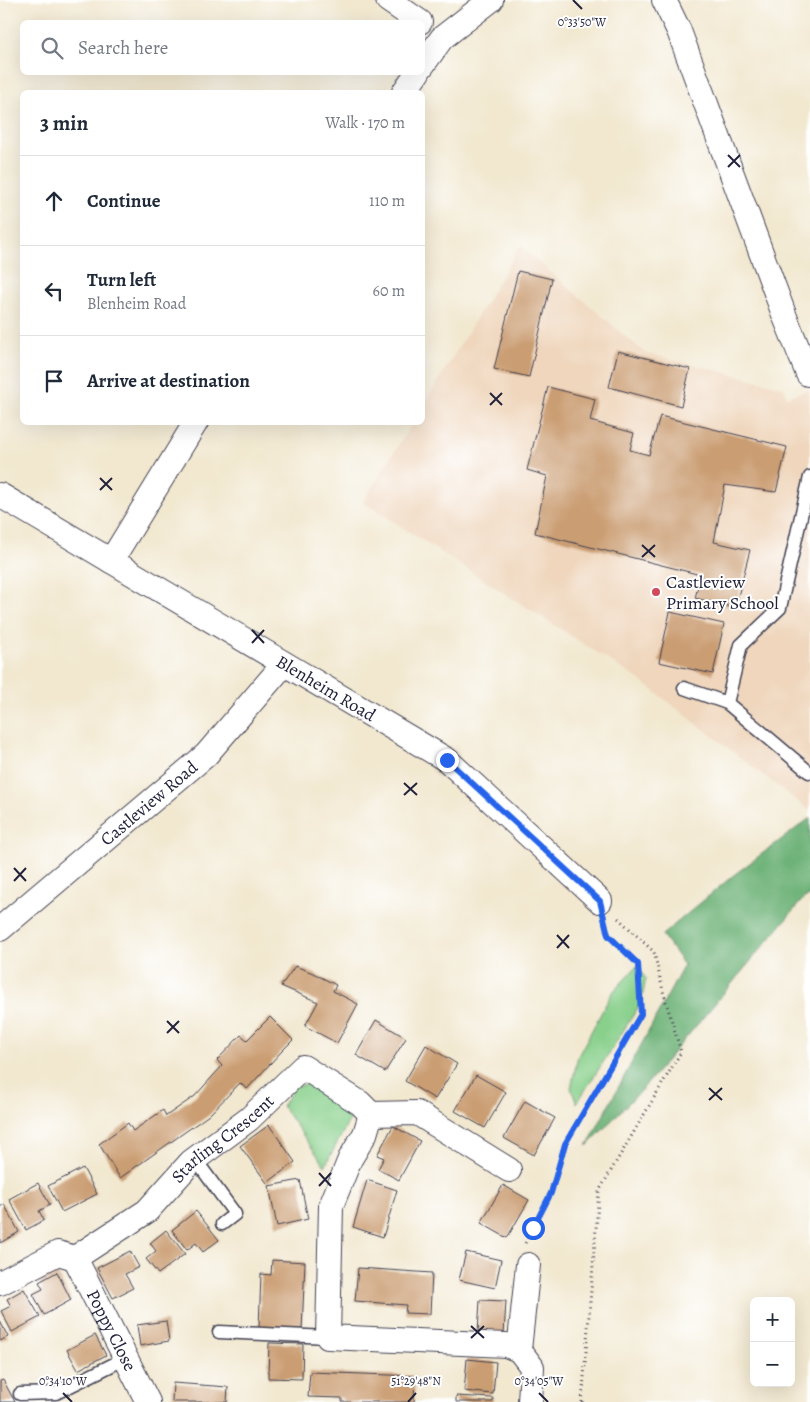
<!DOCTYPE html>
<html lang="en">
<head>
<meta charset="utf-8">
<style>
  :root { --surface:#fff; --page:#f6f6f7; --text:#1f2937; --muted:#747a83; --line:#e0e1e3 }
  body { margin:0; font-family:Alegreya,serif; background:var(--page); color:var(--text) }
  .controls { position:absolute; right:15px; bottom:15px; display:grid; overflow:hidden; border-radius:8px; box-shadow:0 5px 20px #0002 }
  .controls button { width:45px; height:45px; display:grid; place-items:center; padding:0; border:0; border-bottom:1px solid var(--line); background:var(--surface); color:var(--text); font:25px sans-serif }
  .stop { position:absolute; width:15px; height:15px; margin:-11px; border:4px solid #2563eb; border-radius:50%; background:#fff }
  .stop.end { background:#2563eb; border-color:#fff; box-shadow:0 1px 5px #0008 }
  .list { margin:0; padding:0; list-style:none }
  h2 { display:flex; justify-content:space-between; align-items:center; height:65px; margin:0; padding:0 20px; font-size:21px }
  h2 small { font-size:16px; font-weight:400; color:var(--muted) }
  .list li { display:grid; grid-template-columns:32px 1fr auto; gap:15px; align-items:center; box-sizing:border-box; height:90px; padding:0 20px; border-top:1px solid var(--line) }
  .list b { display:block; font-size:19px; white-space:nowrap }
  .list p { margin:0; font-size:16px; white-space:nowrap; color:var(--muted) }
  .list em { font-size:16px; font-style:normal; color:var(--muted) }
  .icon { flex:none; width:28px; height:28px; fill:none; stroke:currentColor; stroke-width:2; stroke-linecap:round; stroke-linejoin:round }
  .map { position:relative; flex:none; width:810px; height:1402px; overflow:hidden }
  .search { position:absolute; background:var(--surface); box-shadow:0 5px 20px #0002; left:20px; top:20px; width:405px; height:55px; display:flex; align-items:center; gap:12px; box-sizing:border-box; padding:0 18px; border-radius:8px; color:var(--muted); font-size:19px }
  .panel { position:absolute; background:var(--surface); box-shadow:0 5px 20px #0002; left:20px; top:90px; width:405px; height:335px; border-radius:8px }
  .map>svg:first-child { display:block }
</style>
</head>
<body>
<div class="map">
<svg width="810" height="1402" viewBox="0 0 810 1402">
  <rect width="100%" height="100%" fill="#fff"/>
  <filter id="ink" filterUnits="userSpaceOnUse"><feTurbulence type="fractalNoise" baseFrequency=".02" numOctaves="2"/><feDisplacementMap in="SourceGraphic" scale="10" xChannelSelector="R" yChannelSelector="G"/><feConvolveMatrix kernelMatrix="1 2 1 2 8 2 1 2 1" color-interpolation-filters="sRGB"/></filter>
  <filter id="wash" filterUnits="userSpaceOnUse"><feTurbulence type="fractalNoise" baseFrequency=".0096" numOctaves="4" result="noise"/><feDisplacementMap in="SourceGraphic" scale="20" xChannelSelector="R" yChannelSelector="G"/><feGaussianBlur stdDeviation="1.12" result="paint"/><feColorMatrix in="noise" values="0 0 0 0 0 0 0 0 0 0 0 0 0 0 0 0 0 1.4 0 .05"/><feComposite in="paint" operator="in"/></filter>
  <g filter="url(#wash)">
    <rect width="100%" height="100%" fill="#f2e8d0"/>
    <!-- built -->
    <path fill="#efd6bc" d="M520 246 645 353 784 387 787 397 810 389V811L641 681 363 502 412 423 422 422 423 406Z"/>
    <!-- green -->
    <path fill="#89d08c" stroke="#567964" d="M637 966 646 979 641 1003 577 1103 571 1088 578 1056 612 993Z
      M314 1082 321 1088 324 1096 352 1115 325 1166 282 1106 295 1087Z"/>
    <!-- forest -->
    <path fill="#6eb278" stroke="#486a5a" d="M810 818V896L804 898 647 1084 587 1146 684 965 662 935 735 874Z"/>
    <g id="blocks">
      <!-- building -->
      <path fill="#ca9d72" d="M518 271 552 279 529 377 494 369Z
        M618 351 690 369 681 406 609 387Z
        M548 387 595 399 590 421 634 433 630 450 649 455 660 416 787 447 776 492 725 485 714 542 750 550 735 608 695 598 701 575 535 533 547 476 527 470Z
        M670 612 724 624 713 674 659 662Z
        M295 966 313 973 336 985 333 991 358 1004 337 1043 305 1026 318 1002 281 986Z
        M270 1017 293 1040 281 1052 247 1089 240 1083 209 1115 120 1178 99 1144 128 1123 133 1131 163 1110 166 1116 195 1096 222 1066 217 1060 241 1035 247 1040Z
        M376 1020 406 1038 385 1072 356 1055Z
        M426 1045 457 1064 435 1099 405 1081Z
        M476 1075 506 1092 485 1128 455 1111Z
        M525 1101 555 1118 534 1155 504 1138Z
        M269 1125 295 1162 267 1183 240 1146Z
        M393 1126 420 1141 399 1180 378 1169 384 1158 377 1155Z
        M83 1168 97 1194 62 1212 48 1186Z
        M300 1180 308 1219 277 1226 269 1186Z
        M367 1180 397 1190 383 1237 353 1227Z
        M38 1183 50 1205 39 1211 44 1220 26 1230 9 1199Z
        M503 1185 529 1200 507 1238 481 1223Z
        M4 1204 19 1232 0 1243V1207Z
        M196 1211 219 1240 203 1252 196 1243 187 1250 172 1230Z
        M166 1230 185 1254 158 1274 146 1259 156 1251 150 1243Z
        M130 1251 139 1267 125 1274 133 1288 113 1298 97 1268Z
        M466 1252 501 1260 495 1288 459 1280Z
        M272 1260 305 1262 302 1330 259 1328 261 1274 271 1275Z
        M358 1268 432 1273 430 1314 405 1313 406 1305 355 1301Z
        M57 1272 71 1300 44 1315 33 1294 43 1289 39 1282Z
        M24 1289 40 1317 12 1332 1 1311 11 1306 7 1299Z
        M480 1300 506 1301 504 1334 478 1333Z
        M0 1321 8 1337 0 1341Z
        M166 1321 169 1341 140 1346 137 1325Z
        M95 1335 106 1355 78 1370 67 1350Z
        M269 1343 303 1344 302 1379 268 1378Z
        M467 1359 496 1362 493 1394 464 1391Z
        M310 1372 415 1376 414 1402H342V1398L308 1397Z
        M3 1380 15 1402H0V1381Z
        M173 1383 228 1387 227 1402H172Z
        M456 1396 493 1398V1402H456Z"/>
    </g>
  </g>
  <g filter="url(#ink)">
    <use href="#blocks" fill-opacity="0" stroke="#414051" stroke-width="1"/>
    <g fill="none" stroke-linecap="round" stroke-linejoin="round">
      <!-- service casing -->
      <g stroke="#414051" stroke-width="15">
        <path id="service" d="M684 688 727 703 809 772
          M727 703 741 645 780 608 810 477
          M195 1159 235 1214 222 1224
          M219 1332 328 1337
          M20 1394 56 1393 126 1358"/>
      </g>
      <!-- minor casing -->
      <g stroke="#414051" stroke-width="26">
        <g id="minor">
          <path d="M388 0 420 22"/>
          <path d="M664 0 679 31 785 317 808 374"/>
          <path d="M422 66 442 38 491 0"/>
          <path d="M404 92 418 72"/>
          <path id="s1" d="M0 495 447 760 600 901"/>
          <path d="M111 561 196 422"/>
          <path id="s2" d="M0 929 206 755 284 664"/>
          <path d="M371 1114 365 1134 350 1159 331 1206 328 1337 506 1345 519 1350"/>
          <path d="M371 1114 417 1113 509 1170"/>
          <path id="s3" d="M75 1258 147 1211 191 1162 249 1119 303 1067 360 1103 371 1114"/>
          <path id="s4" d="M75 1258 148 1402"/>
          <path d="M528 1265 519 1350 532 1367 530 1402"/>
          <path d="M0 1283 58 1253 75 1258"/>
        </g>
      </g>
      <!-- path -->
      <path stroke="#414051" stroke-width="3" stroke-dasharray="1 4" stroke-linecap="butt" d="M525 1243 551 1193 565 1144 641 1014 638 964 608 935 605 924
        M582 1402 599 1191 681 1052 664 995 654 952 617 917"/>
      <!-- service -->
      <use href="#service" stroke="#fff" stroke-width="12"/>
      <!-- minor -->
      <use href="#minor" stroke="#fff" stroke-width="24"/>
    </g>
  </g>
  <g fill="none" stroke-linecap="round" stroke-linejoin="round" filter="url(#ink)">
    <!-- route -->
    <path stroke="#2563eb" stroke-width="6" d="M447 760 600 901 608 935 638 964 641 1014 565 1144 551 1193 533 1228"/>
  </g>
  <!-- ticks -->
  <path fill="none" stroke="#22223b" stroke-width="2" d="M573 0 582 9M728 155 740 167M728 167 740 155M490 393 502 405M490 405 502 393M100 478 112 490M100 490 112 478M642 545 655 557M642 557 655 545M252 630 264 643M252 643 264 630M404 783 417 795M404 795 417 783M14 868 26 881M14 881 26 868M557 935 569 948M557 948 569 935M167 1021 179 1033M167 1033 179 1021M709 1088 722 1100M709 1100 722 1088M319 1173 331 1186M319 1186 331 1173M471 1326 484 1338M471 1338 484 1326M63 1393 72 1402M539 1393 548 1402M408 1402 416 1393"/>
  <!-- markers -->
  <circle fill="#d1495b" stroke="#fff" stroke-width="2" cx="656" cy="592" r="5"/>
  <g text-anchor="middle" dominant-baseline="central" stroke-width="4" stroke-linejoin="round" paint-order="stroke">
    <!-- poi labels -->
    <g font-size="18" fill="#22223b" stroke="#fff" text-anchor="start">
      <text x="666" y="582">Castleview<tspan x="666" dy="21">Primary School</tspan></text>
    </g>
    <!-- street labels -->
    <g font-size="18" fill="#22223b" stroke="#fff">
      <text stroke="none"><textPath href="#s1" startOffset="379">Blenheim Road</textPath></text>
      <text stroke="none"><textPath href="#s2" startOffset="195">Castleview Road</textPath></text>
      <text stroke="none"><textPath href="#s3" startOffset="191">Starling Crescent</textPath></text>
      <text stroke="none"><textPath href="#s4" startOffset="81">Poppy Close</textPath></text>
    </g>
  </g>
  <g font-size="12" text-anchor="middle" fill="#22223b" stroke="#fff" stroke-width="4" stroke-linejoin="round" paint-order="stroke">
    <text x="582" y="26">0°33'50"W</text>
    <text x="63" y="1385">0°34'10"W</text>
    <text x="416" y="1385">51°29'48"N</text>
    <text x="539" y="1385">0°34'05"W</text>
  </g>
</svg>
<div class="controls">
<button>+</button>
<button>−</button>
</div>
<div class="stop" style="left:533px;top:1228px"></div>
<div class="stop end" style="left:447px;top:760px"></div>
<div class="search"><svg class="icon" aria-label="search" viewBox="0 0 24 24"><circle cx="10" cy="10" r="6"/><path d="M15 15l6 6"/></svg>Search here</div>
<section class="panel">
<h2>3 min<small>Walk · 170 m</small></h2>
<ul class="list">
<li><svg class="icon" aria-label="ahead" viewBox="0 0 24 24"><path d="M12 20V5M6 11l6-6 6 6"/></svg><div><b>Continue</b></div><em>110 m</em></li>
<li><svg class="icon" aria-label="left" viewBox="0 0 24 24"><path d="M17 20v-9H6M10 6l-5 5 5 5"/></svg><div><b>Turn left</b><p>Blenheim Road</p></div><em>60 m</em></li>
<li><svg class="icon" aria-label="arrive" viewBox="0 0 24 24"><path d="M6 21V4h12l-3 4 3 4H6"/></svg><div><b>Arrive at destination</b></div></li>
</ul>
</section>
</div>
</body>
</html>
